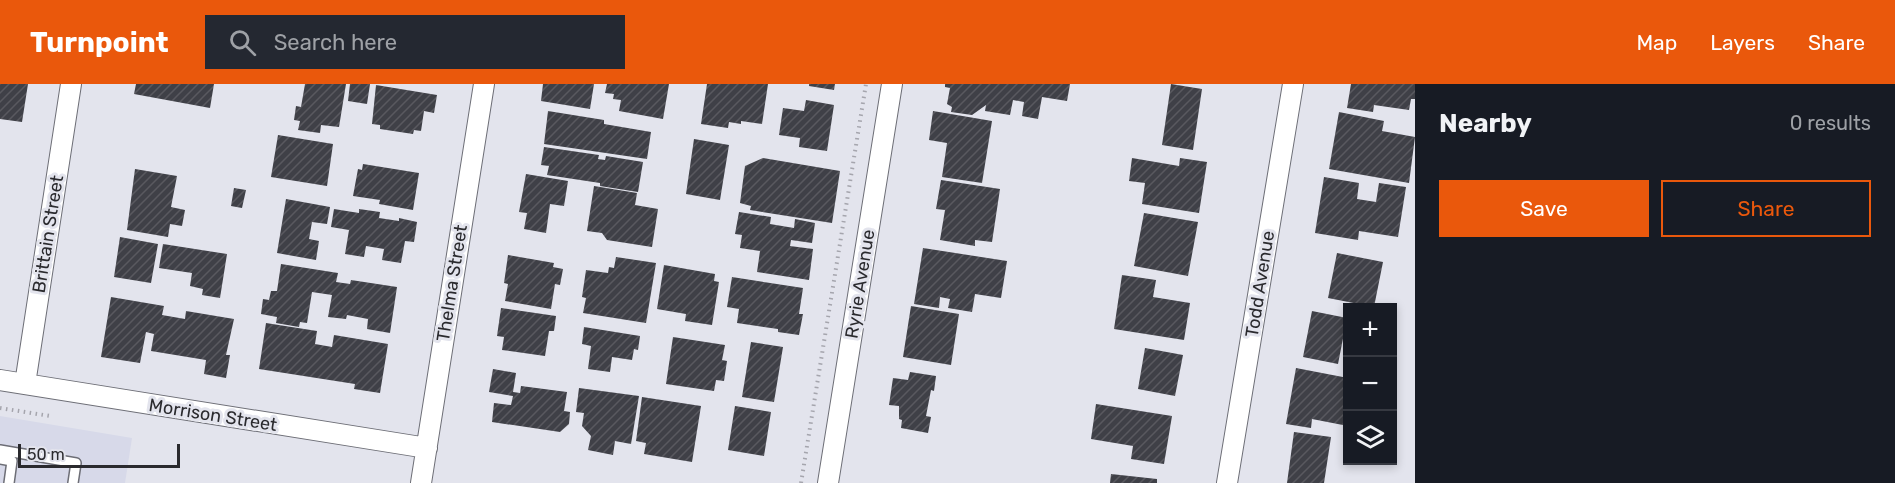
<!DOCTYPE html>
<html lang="en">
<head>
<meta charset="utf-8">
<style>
  :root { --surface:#171b24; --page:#242831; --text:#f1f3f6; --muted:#9ea1a6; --line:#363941; --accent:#ea580c }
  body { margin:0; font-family:Rubik,sans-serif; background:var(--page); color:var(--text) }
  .controls { position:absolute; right:18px; bottom:18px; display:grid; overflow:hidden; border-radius:0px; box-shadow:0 3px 9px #0003 }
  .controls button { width:54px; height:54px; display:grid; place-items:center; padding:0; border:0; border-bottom:2px solid var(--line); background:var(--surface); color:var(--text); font:30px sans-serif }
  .scale { position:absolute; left:18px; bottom:15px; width:162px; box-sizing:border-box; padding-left:6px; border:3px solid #2a2a2e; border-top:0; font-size:16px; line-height:21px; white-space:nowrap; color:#2a2a2e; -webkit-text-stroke:4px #e3e4ed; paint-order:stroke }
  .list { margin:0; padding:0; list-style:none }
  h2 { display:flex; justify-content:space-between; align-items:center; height:78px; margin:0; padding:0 24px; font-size:26px }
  h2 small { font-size:20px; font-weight:400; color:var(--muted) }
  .actions { display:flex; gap:12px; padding:18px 24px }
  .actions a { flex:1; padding:14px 0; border:2px solid var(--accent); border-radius:0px; text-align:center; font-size:21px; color:var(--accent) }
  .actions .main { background:var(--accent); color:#fff }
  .icon { flex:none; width:33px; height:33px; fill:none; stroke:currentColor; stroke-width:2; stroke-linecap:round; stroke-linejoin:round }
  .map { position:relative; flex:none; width:1415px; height:399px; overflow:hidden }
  header { display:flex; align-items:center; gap:36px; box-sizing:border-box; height:84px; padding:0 30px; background:var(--accent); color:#fff }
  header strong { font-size:28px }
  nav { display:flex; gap:33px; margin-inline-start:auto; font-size:21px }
  .search { width:420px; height:54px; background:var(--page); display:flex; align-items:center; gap:15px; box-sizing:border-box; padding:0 21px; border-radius:0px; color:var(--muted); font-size:22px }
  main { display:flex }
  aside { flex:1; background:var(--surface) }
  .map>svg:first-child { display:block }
</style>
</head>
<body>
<header>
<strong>Turnpoint</strong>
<div class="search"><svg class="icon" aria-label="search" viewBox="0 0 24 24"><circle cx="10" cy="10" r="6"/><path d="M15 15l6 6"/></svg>Search here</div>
<nav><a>Map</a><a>Layers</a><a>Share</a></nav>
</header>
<main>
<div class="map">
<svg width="1415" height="399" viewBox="0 0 1415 399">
  <defs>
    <pattern id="building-hatch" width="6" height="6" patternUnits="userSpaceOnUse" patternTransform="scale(1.5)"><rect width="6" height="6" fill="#3f4047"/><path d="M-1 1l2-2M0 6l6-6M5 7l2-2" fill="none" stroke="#59595f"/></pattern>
  </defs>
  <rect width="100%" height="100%" fill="#e3e4ed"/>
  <!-- built -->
  <path fill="#d7d9e9" d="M0 332 132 354 125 399H0Z"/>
  <!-- building -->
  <path fill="url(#building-hatch)" d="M0 0H28L22 38 0 35Z
    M136 0H214L210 24 134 10Z
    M305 0H346L339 43 321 41 320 49 298 46 300 37 294 36 296 22 301 23Z
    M350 0H370L367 20 348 17Z
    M543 0H594L590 25 541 17Z
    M607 0H669L663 35 619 27 621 16 613 15 614 10 605 9Z
    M707 0H768L762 40 741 37V40L729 38 728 44 701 40Z
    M809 0H835L834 6 809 2Z
    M945 0H1070L1067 17 1042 13 1038 35 1022 32 1024 18 1013 16 1010 31 985 27 986 21 972 31 951 28 952 23 947 20 950 4 945 3Z
    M1171 0 1202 5 1193 66 1162 61Z
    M1351 0H1415V15H1411L1409 26 1374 21 1373 28 1347 24Z
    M376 1 437 11 434 29 424 27 421 47 414 46 413 50 380 45V41L372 40Z
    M806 16 834 21 827 67 799 63 800 54 779 51 783 24 804 27Z
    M548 27 604 36V40L651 48 647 75 544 60Z
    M933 27 992 37 982 99 942 93 947 59 929 56Z
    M1339 28 1384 37 1382 47 1415 53 1409 99 1329 85Z
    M278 51 333 60 327 102 271 93Z
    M694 55 729 61 720 116 686 110Z
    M544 63 599 71 598 75 605 76 606 72 643 78 638 108 600 102V99L547 91 549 82 541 81Z
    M763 74 840 87 832 139 750 126 751 122 740 119 745 82Z
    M1132 74 1179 82 1180 74 1207 78 1199 129 1142 120 1145 99 1129 97Z
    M363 80 419 89 413 126 379 120 380 116 353 112 358 85 362 86Z
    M135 85 177 92 171 123 185 126 182 142 170 140 168 153 127 146Z
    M526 90 568 97 564 122 550 120 546 149 524 145 527 129 519 128Z
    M1324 93 1359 99 1357 115 1376 118 1379 99 1406 103 1398 153 1359 147 1358 156 1315 149Z
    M941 96 1000 105 992 158 975 156V162L940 156 945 126 936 125Z
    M594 102 637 109 635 121 658 125 652 163 607 156 602 149 587 147Z
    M234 104 246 106 242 124 231 122Z
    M286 115 330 123 327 140 312 138 309 155 319 157 316 176 277 169Z
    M334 125 359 129V125L380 128 379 134 399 137V134L417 138 414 158 405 157 401 179 382 176 384 165 366 162 364 173 345 170 349 146 331 143Z
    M739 128 771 133 770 140 794 144 795 135 815 139 812 159 791 156 790 162 813 165 809 196 757 188 760 167 740 164 742 151 735 150Z
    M1144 129 1198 138 1188 192 1134 182Z
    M120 153 158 160 151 199 114 193Z
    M163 160 227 170 220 214 202 211 203 205 190 202 192 189 159 184Z
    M923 164 1007 177 1001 214 975 210 972 228 948 224 950 215 940 213 939 224 914 220Z
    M1337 169 1383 178 1374 223 1328 214Z
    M508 171 554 179 553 183 563 185 560 201 555 200 551 225 505 217 508 200 504 199Z
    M616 173 656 179 646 239 583 229 586 214 582 213 586 186 608 189 609 183 614 184Z
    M281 180 338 189 336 198 350 200 351 196 397 203 390 249 367 245 368 235 347 231 346 235 328 233 332 211 312 208 307 239 300 238 299 243 276 239 277 233 261 230 263 215 269 216 271 207H277Z
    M664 181 715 190 714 197 719 198 712 241 685 237 686 230 657 225Z
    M1122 191 1156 196 1153 213 1190 219 1184 256 1114 245Z
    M732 193 803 204 799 230H803L799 251 778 248V245L737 239 739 225 727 223Z
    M111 213 164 222 162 231 185 235 186 227 234 235 226 271H230L226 294 204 290 206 276 151 267 154 250 146 248 140 279 101 273Z
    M911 222 959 230 951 281 903 273Z
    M501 224 556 232 554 247H549L545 272 502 266 504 253 497 252Z
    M1312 227 1347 234 1338 280 1303 273Z
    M266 239 317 247 315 260 332 263 334 251 388 260 380 309 354 305 355 300 259 285Z
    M584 243 640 252 638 266 634 265 632 276 612 273 610 288 588 285 591 262 582 260Z
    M673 253 725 261 722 276 727 277 724 297 716 296 714 307 666 300Z
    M751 258 783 263 774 318 742 313Z
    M1145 264 1183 271 1175 312 1138 305Z
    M1296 284 1348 294V342L1312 335 1311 344 1286 340Z
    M493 285 516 289 513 308 520 309 521 302 567 308 564 327 570 328 569 340 560 348 492 338 494 319 511 321 513 312 489 308Z
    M910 288 936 292 934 307 931 306 926 332 931 333 928 349 901 344 902 336 899 335V322L889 321 893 294 908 296Z
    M579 304 639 312 631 360 615 357 613 371 588 366 591 352 582 342 584 329 576 328Z
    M642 313 701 322 692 378 644 370 646 359 636 357Z
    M1096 320 1172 332 1164 380 1131 375 1133 362 1091 355Z
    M735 322 771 328 764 372 728 366Z
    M1294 348 1331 353 1324 399H1287Z
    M1111 390 1157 395V399H1110Z"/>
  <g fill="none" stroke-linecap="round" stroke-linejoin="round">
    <!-- service casing -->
    <g stroke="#6d6e76" stroke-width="12">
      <path id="service" d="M0 366 76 379 73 399
        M0 375 12 377 9 399"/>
    </g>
    <!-- minor casing -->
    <g stroke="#6d6e76" stroke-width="22">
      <path id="minor" d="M0 296 427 364
        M25 300 71 0
        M421 399 484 0
        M828 399 892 0
        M1227 399 1293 0"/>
    </g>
    <!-- path -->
    <path stroke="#a5a5ad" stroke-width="4" stroke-dasharray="1.5 4.5" stroke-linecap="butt" d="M0 324 50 332
      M801 399 866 0"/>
    <!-- service -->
    <use href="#service" stroke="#fff" stroke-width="9"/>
    <!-- minor -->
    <use href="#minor" stroke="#fff" stroke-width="20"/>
  </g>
  <g text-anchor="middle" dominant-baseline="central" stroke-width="6" stroke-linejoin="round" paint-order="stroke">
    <!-- street labels -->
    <g font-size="18" fill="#2a2a2e" stroke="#e3e4ed">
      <text transform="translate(48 150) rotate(-81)">Brittain Street</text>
      <text transform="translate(452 199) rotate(-81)">Thelma Street</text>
      <text transform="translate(860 200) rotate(-81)">Ryrie Avenue</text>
      <text transform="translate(1260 200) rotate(-81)">Todd Avenue</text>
      <text transform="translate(213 331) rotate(9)">Morrison Street</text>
    </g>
  </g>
</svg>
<div class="controls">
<button>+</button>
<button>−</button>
<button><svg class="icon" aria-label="layers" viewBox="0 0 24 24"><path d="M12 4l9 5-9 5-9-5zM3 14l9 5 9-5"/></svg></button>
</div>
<div class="scale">50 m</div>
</div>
<aside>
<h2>Nearby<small>0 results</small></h2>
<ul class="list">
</ul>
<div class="actions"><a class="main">Save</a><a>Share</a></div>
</aside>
</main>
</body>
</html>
